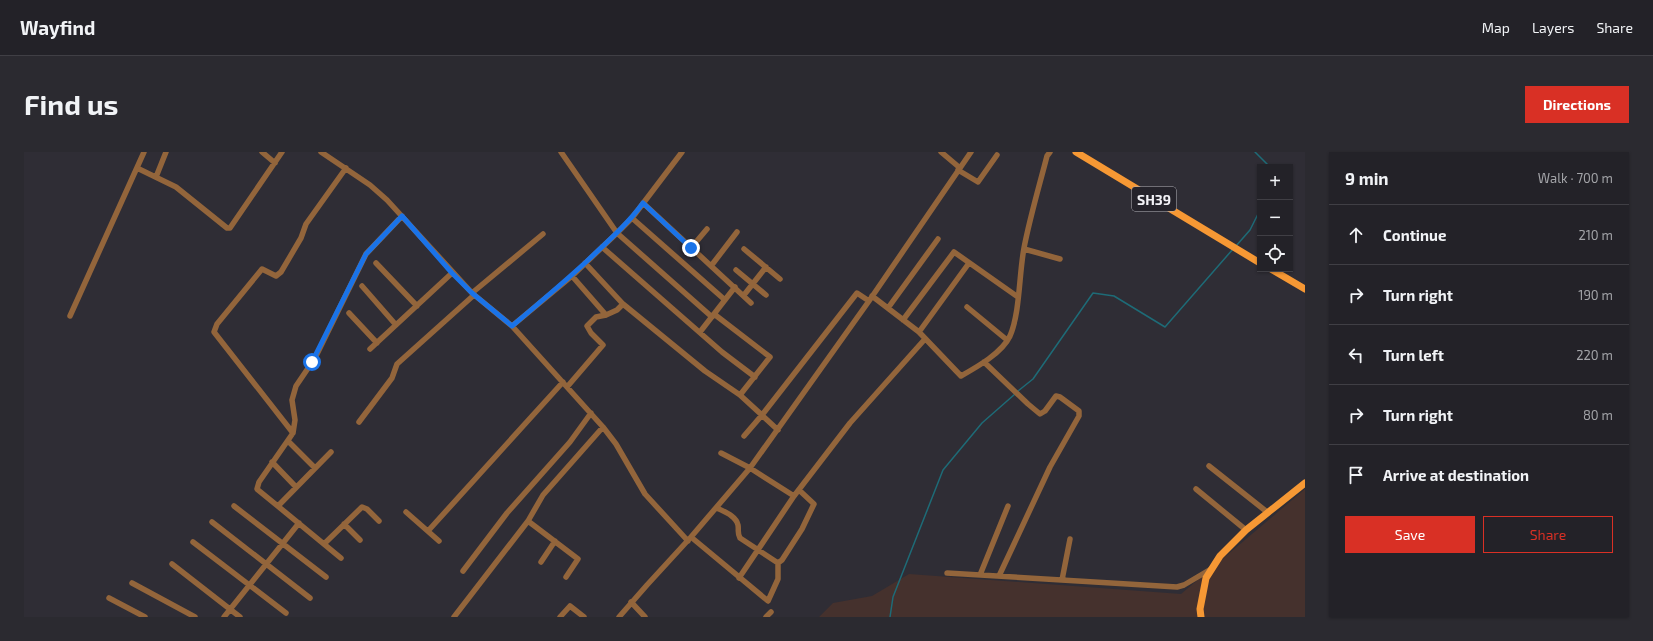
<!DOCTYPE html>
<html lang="en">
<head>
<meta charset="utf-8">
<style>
  :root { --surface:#232228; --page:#2b2a30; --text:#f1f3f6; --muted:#a3a4a8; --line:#403f45; --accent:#d93025 }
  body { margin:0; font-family:"Exo 2",sans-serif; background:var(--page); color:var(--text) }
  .controls { position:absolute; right:12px; top:12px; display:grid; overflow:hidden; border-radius:0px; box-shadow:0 1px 3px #0004 }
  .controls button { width:36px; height:36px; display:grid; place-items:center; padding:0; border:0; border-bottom:1px solid var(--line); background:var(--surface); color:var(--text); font:20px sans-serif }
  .stop { position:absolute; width:12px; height:12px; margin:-9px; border:3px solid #1a73e8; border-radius:50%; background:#fff }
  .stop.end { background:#1a73e8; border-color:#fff; box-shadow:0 1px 4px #0008 }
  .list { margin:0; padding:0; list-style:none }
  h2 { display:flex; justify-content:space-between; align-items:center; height:52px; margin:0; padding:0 16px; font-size:17px }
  h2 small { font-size:13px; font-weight:400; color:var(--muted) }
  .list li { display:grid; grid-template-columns:26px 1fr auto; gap:12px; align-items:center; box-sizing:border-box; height:60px; padding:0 16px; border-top:1px solid var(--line) }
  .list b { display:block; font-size:15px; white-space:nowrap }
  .list em { font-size:13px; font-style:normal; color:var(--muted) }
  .actions { display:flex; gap:8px; padding:12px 16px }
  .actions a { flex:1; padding:9px 0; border:1px solid var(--accent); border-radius:0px; text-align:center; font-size:14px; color:var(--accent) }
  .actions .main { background:var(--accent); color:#fff }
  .icon { flex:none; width:22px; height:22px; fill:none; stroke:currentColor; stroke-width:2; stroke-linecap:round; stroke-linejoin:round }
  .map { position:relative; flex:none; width:1281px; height:465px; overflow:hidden; border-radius:0px }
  header { display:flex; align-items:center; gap:24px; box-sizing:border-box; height:56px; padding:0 20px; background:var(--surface); border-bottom:1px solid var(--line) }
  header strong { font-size:19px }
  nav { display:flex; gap:22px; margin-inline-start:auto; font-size:14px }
  .intro { display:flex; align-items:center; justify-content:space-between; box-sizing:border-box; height:96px; padding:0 24px }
  h1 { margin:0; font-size:28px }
  .button { padding:10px 18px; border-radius:0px; background:var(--accent); color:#fff; font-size:14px; font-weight:700 }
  main { display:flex; gap:24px; padding:0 24px }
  aside { flex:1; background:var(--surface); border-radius:0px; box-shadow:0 1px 3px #0004 }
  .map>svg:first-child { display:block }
</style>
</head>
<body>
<header>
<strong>Wayfind</strong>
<nav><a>Map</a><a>Layers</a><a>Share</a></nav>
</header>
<div class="intro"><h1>Find us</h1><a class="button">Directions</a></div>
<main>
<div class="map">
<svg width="1281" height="465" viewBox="0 0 1281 465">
  <rect width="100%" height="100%" fill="#2f2d35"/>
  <!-- education -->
  <path fill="#45312d" d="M1281 337V465H795L809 451 848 444 885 422 1157 442Z"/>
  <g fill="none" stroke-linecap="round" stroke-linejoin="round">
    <!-- stream -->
    <path stroke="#1e6b77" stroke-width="1.5" d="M1231 0 1246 15
      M1212 94 1226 78 1236 58
      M994 239 1009 227 1069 141 1090 144 1141 175 1209 97
      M866 465 869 445 919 318 958 271 991 242"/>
    <!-- minor -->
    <path stroke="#93653b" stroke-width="5.5" d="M238 0 251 11
      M297 0 346 33 363 48 448 141 488 174 579 275 592 292 621 342 664 389
      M537 0 593 81 688 165
      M917 0 936 16
      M113 16 152 35 203 76H206L258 0
      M934 18 954 30 973 3
      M132 25 142 0
      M619 51 727 151
      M608 66 701 148
      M578 95 698 200 731 225
      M667 96 683 77
      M720 97 756 127
      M1000 97 1036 107
      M352 111 393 154
      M687 114 713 80
      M712 118 742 143
      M548 124 582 163
      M338 134 372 173
      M448 141 519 82
      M720 143 742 115
      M848 144 895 180 937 224C953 215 978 201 986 184 996 161 995 122 1000 96 1006 65 1015 35 1023 4L1026 0
      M599 152 681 219 716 243
      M943 155 983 188
      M864 156 914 87
      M325 161 353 191
      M690 162 746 205 716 243 754 278
      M46 164 120 0
      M879 168 930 100 994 145
      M488 174 548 124 593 81 608 66 658 0
      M676 180 711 135
      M895 180 945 111
      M346 197 428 121
      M960 210 1004 252 1016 262 1021 259 1032 244 1036 245 1055 259V264L1026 315 975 424
      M543 235 579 193 567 181 563 174 572 165 582 163 593 158 599 152 561 111
      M335 270 368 226 373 212 450 143
      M269 281 271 268 268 248 272 234 291 206 342 102 378 64
      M720 284 738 263 833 141 845 149
      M264 289 291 316
      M697 301 726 316 770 344
      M248 310 272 335
      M1185 314 1243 360
      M1172 337 1222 378
      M210 354 302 425
      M254 354 307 300
      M382 360 415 389
      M504 369 554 407 542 425
      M188 370 286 446
      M320 372 336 388
      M404 379 539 230
      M667 385 744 449 754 427V411L716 386C713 381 715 378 714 373 712 364 701 360 693 356
      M169 390 262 461
      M300 392 338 355 343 357 355 369
      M317 406 233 337 235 330 269 281 190 180 193 172 238 117 252 124 257 120 277 86 282 72 322 16
      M517 410 531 389
      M754 411 758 408 778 377 790 352 775 338
      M148 412 216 465
      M439 419 483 361 546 290 567 261
      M923 421 1153 435 1160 433 1187 417
      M956 423 984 354
      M715 426 770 344 826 271 901 187
      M1038 428 1046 387
      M108 431 171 465
      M85 446 121 465
      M607 450 621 465
      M200 465 275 371
      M430 465 504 369 519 343 579 275
      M536 465 546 454 560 465
      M595 465 623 433 667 385 726 316 845 149 947 0
      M742 465 747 460"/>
    <!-- major -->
    <path stroke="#f69834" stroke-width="7" d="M1052 0 1236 111
      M1247 117 1281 137
      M1177 465 1176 457 1182 426 1196 404 1222 378 1281 331"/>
  </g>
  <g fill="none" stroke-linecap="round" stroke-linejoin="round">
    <!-- route -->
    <path stroke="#1a73e8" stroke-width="5" d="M288 210 342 102 378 64 428 121 448 141 488 174C513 153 538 132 562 110 582 91 603 73 619 51L667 96"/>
  </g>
  <g text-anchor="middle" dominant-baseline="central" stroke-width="3.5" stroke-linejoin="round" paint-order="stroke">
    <!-- shield labels -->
    <rect fill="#25232b" stroke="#b4b3b9" stroke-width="1" x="1108" y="35" width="44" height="24" rx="3"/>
    <g font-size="14" font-weight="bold" fill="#f2f1f6">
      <text x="1130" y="47">SH39</text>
    </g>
  </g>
</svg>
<div class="controls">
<button>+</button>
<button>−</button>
<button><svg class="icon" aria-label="locate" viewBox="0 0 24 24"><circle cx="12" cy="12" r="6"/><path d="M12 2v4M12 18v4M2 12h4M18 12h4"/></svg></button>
</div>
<div class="stop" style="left:288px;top:210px"></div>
<div class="stop end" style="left:667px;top:96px"></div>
</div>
<aside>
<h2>9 min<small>Walk · 700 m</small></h2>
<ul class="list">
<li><svg class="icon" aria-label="ahead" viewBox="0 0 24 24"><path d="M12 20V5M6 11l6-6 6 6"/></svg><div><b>Continue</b></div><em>210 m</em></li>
<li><svg class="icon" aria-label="right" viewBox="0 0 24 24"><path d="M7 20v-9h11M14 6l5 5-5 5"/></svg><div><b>Turn right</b></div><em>190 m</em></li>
<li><svg class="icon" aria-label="left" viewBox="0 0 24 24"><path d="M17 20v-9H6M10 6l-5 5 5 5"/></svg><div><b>Turn left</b></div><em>220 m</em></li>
<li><svg class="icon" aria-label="right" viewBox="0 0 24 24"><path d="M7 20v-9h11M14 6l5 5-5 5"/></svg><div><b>Turn right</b></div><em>80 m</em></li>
<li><svg class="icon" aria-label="arrive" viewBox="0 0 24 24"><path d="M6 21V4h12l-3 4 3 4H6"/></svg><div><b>Arrive at destination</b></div></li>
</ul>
<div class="actions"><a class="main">Save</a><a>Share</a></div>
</aside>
</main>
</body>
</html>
